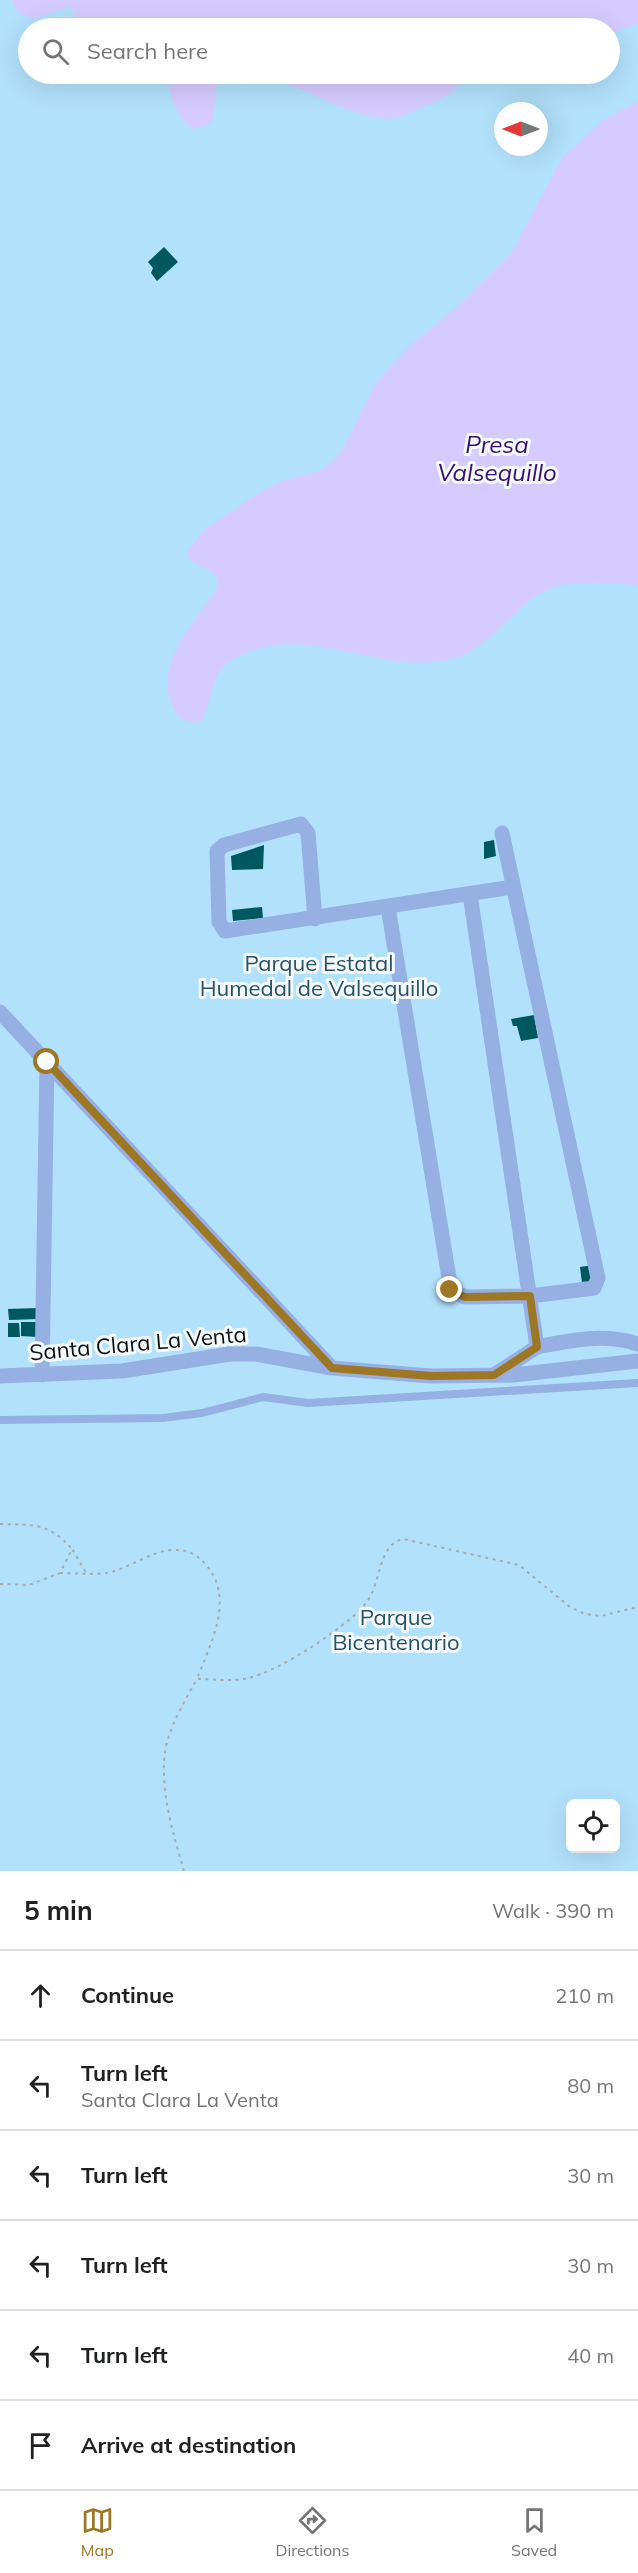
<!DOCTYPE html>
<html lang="en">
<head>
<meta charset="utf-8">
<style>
  :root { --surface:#fff; --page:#f6f6f6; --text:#202124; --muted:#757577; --line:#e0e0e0; --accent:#9d7723 }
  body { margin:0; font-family:Mulish,sans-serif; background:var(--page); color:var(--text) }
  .controls { position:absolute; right:18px; bottom:18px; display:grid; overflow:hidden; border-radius:9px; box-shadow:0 6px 24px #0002 }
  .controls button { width:54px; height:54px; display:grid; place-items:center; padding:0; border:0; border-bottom:2px solid var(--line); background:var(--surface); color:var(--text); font:30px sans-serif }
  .compass { position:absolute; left:494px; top:102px; width:54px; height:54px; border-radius:50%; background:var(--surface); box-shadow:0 6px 24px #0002; rotate:270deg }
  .stop { position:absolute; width:18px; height:18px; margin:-14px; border:4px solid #9d7723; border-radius:50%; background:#fff }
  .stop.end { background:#9d7723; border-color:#fff; box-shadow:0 2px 6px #0008 }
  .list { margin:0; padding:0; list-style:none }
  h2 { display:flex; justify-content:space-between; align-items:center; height:78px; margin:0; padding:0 24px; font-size:26px }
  h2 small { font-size:20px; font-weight:400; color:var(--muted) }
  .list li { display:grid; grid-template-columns:39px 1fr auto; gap:18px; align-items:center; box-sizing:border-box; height:90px; padding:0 24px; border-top:2px solid var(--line) }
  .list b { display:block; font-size:22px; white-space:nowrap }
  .list p { margin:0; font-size:20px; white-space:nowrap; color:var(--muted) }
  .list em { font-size:20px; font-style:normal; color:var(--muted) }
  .icon { flex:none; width:33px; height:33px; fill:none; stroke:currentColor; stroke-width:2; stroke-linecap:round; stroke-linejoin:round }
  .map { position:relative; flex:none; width:638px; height:1871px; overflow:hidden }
  .search { position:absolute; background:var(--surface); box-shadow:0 6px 24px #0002; left:18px; right:18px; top:18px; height:66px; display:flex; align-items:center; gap:15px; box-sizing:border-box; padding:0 21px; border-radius:33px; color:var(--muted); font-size:22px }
  .sheet { height:618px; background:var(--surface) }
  nav { display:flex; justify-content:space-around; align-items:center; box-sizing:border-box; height:84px; border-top:2px solid var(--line); background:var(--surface); font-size:16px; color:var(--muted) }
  nav a { display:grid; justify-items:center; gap:3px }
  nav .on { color:var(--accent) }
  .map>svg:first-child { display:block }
</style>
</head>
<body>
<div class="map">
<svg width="638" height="1871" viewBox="0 0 638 1871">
  <rect width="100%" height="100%" fill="#f4f9fb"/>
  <!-- green -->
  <path fill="#b2e1fc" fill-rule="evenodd" d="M0 0H638V1871H0ZM28 28H610V74H28ZM503 111H539V147H503ZM570 1804H616V1848H570Z"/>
  <!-- water -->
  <path fill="#d6cbfe" d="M12 0H638V23L610 34V28H79L71 6 33 19 18 13Z
    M167 74H237L218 83C213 97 217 110 210 124L193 129C179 123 167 88 167 74Z
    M251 74H469C455 91 442 100 421 108 413 112 404 116 395 118 354 124 294 78 251 74Z
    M638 101V585C610 584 579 579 552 588 517 599 490 650 452 659 379 677 307 620 237 657 205 673 216 702 200 722 191 724 181 720 176 712 148 667 197 621 219 585L216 575 193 562 188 556V550L204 530 254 496 281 481 319 471 332 462 343 449 376 382 411 344 455 309 510 255 562 158 602 121Z"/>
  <!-- building -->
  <path fill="#00585f" d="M164 247 178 262 157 281 151 273 153 268 148 262Z
    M494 840 496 856 484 859V842Z
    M264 845 263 869 232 870 231 856Z
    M262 907 263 918 233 921 232 910Z
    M534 1015 538 1038 521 1041 517 1026H513L511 1019Z
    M593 1265 595 1281 582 1283 580 1267Z
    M37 1308 38 1319 9 1320 8 1309Z
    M21 1322H38L37 1337 21 1336Z
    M8 1323H19L20 1337H8Z"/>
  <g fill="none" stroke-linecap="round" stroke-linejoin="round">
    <!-- path -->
    <path stroke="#a7abac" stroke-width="2" stroke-dasharray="3 4.5" stroke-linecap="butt" d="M0 1524C33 1525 48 1522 72 1549
      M60 1573C75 1573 91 1575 106 1573 129 1569 148 1552 171 1550 187 1549 197 1554 207 1566 235 1600 210 1644 197 1679
      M0 1584 29 1585 60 1573 72 1549 87 1574
      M184 1871C173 1833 160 1792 165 1752 169 1726 185 1701 197 1679 214 1679 232 1682 248 1678 278 1672 347 1627 366 1603 382 1583 377 1545 403 1539L519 1565 570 1607 585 1614 601 1616 638 1607"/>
    <!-- service -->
    <path stroke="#96b0e4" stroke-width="8" d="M0 1420 163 1418 202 1413 263 1397 308 1403 638 1383"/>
    <!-- minor -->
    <path stroke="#96b0e4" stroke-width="15" d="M470 894 537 1347 494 1375
      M388 907 451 1290 465 1297 530 1296 594 1288 598 1278 502 833
      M315 919 308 833 301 824 224 845 217 851 219 922 225 931 513 887
      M0 1012 332 1368
      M537 1347C571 1340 604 1333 638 1344
      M42 1375 47 1062
      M0 1376 122 1371 230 1354H256L332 1368 431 1376 514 1375 638 1361"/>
  </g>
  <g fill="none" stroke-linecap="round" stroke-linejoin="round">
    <!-- route -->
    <path stroke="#9d7723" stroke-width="8" d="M47 1062 332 1368 431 1376 494 1375 537 1347 530 1296 465 1297 450 1290"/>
  </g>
  <g text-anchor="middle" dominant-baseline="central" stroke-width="6" stroke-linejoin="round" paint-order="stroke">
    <!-- park labels -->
    <g font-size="22" fill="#285268" stroke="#f4f9fb">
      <text x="319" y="963">Parque Estatal<tspan x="319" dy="25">Humedal de Valsequillo</tspan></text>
      <text x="396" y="1617">Parque<tspan x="396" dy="25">Bicentenario</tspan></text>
    </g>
    <!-- street labels -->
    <g font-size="22" fill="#0f1111" stroke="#f4f9fb">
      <text transform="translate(138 1343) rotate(-5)">Santa Clara La Venta</text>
    </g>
    <!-- water labels -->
    <g font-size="24" font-style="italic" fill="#391071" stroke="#f4f9fb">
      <text x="497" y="444">Presa<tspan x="497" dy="28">Valsequillo</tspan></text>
    </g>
  </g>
</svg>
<div class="controls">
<button><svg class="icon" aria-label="locate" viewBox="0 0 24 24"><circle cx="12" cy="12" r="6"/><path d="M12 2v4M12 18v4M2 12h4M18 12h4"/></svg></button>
</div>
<svg class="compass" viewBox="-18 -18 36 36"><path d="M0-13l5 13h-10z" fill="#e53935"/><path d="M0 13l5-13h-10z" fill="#757577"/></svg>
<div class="stop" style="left:47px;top:1062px"></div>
<div class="stop end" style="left:450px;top:1290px"></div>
<div class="search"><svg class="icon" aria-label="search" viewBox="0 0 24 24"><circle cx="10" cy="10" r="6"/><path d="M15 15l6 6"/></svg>Search here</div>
</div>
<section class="sheet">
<h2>5 min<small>Walk · 390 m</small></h2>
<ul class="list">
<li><svg class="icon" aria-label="ahead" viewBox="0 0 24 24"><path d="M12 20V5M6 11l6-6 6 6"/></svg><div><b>Continue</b></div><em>210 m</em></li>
<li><svg class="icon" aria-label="left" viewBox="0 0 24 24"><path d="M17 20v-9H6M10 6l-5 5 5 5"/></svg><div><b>Turn left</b><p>Santa Clara La Venta</p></div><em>80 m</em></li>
<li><svg class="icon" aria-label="left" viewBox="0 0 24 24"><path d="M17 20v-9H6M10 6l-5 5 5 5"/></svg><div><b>Turn left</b></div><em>30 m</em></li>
<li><svg class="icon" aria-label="left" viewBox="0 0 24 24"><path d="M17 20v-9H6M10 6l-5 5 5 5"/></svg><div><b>Turn left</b></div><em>30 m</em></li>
<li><svg class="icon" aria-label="left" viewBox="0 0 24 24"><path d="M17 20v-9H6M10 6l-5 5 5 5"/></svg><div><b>Turn left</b></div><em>40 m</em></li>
<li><svg class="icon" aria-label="arrive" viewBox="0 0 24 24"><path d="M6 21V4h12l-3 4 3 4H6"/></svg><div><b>Arrive at destination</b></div></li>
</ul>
</section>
<nav>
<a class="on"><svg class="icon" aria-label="map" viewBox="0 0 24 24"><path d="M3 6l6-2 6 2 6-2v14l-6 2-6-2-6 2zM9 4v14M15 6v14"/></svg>Map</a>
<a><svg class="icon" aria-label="directions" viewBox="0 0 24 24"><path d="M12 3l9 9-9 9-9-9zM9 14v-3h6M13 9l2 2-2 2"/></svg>Directions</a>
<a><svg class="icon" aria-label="saved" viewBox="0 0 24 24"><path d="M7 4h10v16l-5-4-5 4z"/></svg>Saved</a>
</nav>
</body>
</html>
